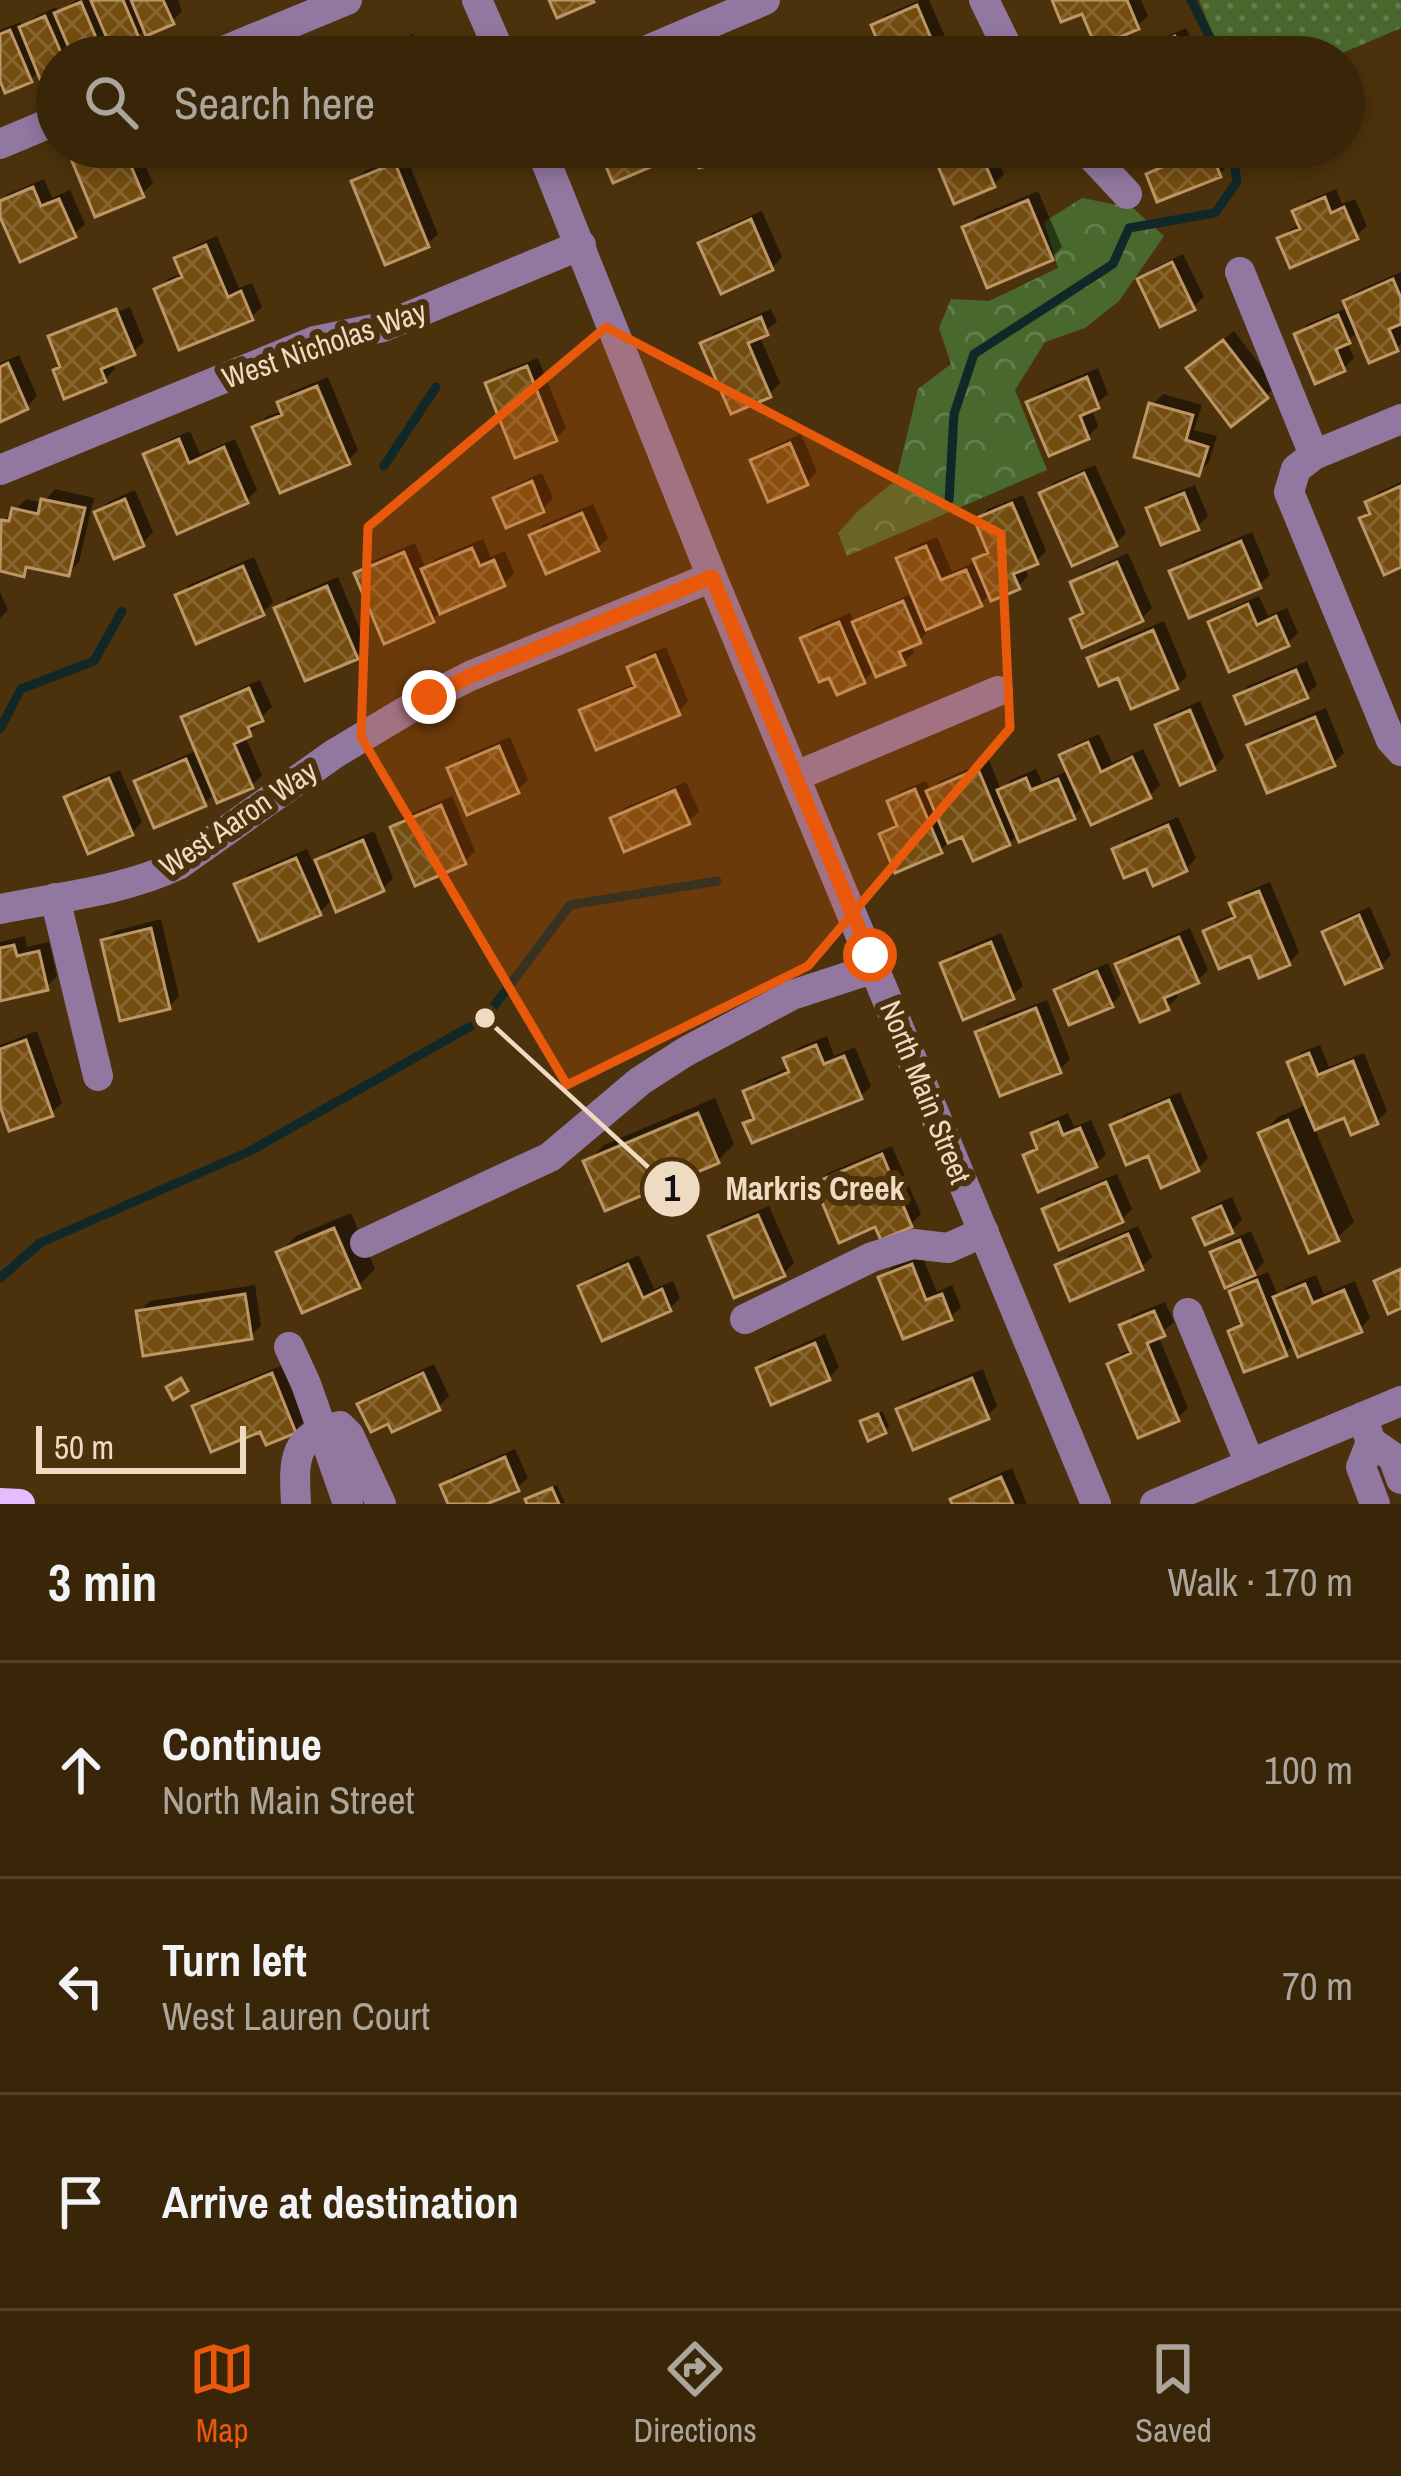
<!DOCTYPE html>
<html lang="en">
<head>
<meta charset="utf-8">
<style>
  :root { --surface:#392609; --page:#402e12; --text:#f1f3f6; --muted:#aba59c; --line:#53432a; --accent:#ea580c }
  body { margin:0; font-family:"Archivo Narrow",sans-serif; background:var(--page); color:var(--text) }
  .scale { position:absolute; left:36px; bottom:30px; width:210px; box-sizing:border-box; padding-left:12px; border:6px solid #efdac2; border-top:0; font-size:33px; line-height:42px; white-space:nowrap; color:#efdac2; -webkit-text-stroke:9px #4c320c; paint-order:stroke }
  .stop { position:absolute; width:36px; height:36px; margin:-27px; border:9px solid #ea580c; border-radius:50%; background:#fff }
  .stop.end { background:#ea580c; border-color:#fff; box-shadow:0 3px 12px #0008 }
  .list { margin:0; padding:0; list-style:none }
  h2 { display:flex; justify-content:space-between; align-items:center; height:156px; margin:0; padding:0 48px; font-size:51px }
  h2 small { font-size:39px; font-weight:400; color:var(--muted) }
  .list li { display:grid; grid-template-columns:78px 1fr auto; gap:36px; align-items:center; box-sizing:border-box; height:216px; padding:0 48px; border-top:3px solid var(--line) }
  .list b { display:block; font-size:45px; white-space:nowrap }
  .list p { margin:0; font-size:39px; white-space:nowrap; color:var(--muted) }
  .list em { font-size:39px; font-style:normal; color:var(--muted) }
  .icon { flex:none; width:66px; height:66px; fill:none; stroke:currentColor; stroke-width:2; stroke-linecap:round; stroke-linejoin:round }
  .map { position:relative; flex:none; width:1401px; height:1504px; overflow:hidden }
  .search { position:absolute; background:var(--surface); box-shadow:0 6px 18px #0003; left:36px; right:36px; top:36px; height:132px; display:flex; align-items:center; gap:30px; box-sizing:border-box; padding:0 42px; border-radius:66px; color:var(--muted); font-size:45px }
  .sheet { height:804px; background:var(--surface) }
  nav { display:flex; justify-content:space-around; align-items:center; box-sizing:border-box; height:168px; border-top:3px solid var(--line); background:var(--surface); font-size:33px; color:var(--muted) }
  nav a { display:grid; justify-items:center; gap:6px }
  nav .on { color:var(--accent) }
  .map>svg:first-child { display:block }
</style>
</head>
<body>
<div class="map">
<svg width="1401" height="1504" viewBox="0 0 1401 1504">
  <defs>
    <pattern id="forest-crowns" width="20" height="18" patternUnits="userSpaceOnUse" patternTransform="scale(3)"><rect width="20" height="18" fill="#49682e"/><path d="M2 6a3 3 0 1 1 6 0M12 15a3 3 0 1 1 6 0" fill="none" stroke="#647d4b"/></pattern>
    <pattern id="park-dots" width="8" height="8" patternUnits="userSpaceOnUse" patternTransform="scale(3)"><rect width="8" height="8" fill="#49682e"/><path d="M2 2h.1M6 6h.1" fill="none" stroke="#647d4b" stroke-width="1.8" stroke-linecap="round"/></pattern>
    <pattern id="building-cross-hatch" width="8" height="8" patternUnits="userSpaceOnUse" patternTransform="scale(3)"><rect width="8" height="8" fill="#734c0f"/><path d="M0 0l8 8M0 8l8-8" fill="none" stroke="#876530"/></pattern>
  </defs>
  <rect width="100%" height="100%" fill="#4c320c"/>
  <!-- forest -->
  <path fill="url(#forest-crowns)" d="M1082 198 1133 208 1164 236 1119 301 1085 328 1045 342 1015 390 1047 470 847 556 838 533 859 510 896 480 918 389 951 364 939 328 951 299 989 301 1058 268 1044 222Z"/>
  <!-- park -->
  <path fill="url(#park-dots)" d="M1199 0H1401V28L1333 57H1222Z"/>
  <!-- shadow -->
  <path fill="#0007" d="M76 0H178L182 11 172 22 146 28 138 36 111 40 100 50 83 57H57V68L40 70 30 80 5 85 0 90V30L21 22 23 27 33 18 56 7 59 13Z
    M920 0H929L954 57H888L874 26 885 15Z
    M1055 0H1141L1148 16 1137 27Z
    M1186 28 1199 57H1121L1123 55Z
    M413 34 422 57H357L358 56Z
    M96 147H137L153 183 142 194 75 162 86 151Z
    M933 147H993L1004 174 993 185Z
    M1164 147H1223L1230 164 1219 174H1150L1160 164 1169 160Z
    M405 154 438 234 427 244 354 182 365 171Z
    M44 179 52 198 70 190 85 224 74 234 0 210V202L8 194Z
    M1336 189 1342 204 1355 199 1367 226 1356 236 1281 239 1291 229 1301 224 1296 212 1307 201Z
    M1038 191 1062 247 1051 258 965 228 976 217Z
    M762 211 782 257 772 268 702 243 712 233Z
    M217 236 239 288 252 283 262 307 251 317 157 290 168 279 183 273 177 259 188 249Z
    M1183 254 1204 297 1193 307 1141 280 1152 269Z
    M1401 272V344L1396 348 1359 330 1347 342 1354 358 1343 369 1297 334 1308 324 1349 307 1347 301 1357 291Z
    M130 307 144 342 133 352 112 361 115 369 104 380 62 365 51 337 60 328V334Z
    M771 309 777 322 759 335 780 383 769 394 704 344 714 333Z
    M1234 331 1276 386 1266 396 1200 358Z
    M19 355 37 396 27 407 0 419V363Z
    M538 358 566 428 555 439 489 383 499 373Z
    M1098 368 1108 394 1091 408 1098 426 1088 437 1030 403 1040 392Z
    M328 377 358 450 348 461 256 428 266 417 284 410 281 403 291 392Z
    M1163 394 1202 405 1194 430 1217 436 1209 462 1199 472 1152 405Z
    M190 431 200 454 235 439 257 490 247 500 146 455 157 445Z
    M801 434 817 472 807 482 754 460 765 450Z
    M1095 465 1126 533 1115 544 1043 494 1053 483Z
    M542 473 553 498 543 509 497 498 508 488Z
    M1401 482V564L1363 519 1372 510 1369 502 1379 492Z
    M1195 485 1208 516 1197 527 1150 509 1161 498Z
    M55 489 94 498 79 562 68 573 32 565 23 574 0 568V539L4 521 26 499 43 503Z
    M135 490 153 532 143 543 97 513 108 502Z
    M1023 495 1046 551 1036 562 1024 566 1028 576 1018 587 991 593 980 604 928 626 929 630 919 641 910 644 914 652 903 663 875 669 864 680 803 639 814 628 850 613 855 624 867 613 914 593 900 559 910 548 937 537 952 572 977 561 989 548 977 520 988 509Z
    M593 504 608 538 597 549 533 536 543 525Z
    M1252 532 1270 575 1259 585 1172 572 1183 561Z
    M483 539 491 557 505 551 514 573 504 584 442 610 432 620 357 574 368 563 415 543 426 569 435 559Z
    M1128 553 1152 608 1141 619 1073 620 1084 609 1073 583 1084 573Z
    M254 557 273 602 263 613 179 596 189 585Z
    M338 577 367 646 356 656 277 609 288 598Z
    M0 592 8 610 0 618Z
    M1259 596 1268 616 1287 608 1298 633 1287 644 1211 622 1222 612Z
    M1164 621 1187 676 1176 687 1120 674 1090 658 1101 648Z
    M666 647 688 701 678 712 583 711 594 701 636 683 630 668 641 657Z
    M1307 661 1317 685 1306 695 1238 696 1248 686Z
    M260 680 272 707 259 719 260 723 245 736 262 775 251 786 216 792 205 803 138 782 149 771 198 750 184 718 195 708Z
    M1200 701 1224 757 1214 768 1158 725 1169 715Z
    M1326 708 1344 753 1333 763 1251 745 1261 735Z
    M1099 734 1112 763 1143 749 1160 785 1149 796 1085 804 1073 816 1019 833 1009 843 964 833 951 840 941 850 883 835 899 822 890 802 901 791 926 781 930 790 940 781 989 760 1001 790 1011 780 1036 769 1042 782 1070 770 1063 755 1074 745Z
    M510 737 528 780 517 790 450 768 461 758Z
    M120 770 142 822 132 833 68 798 78 787Z
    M686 782 699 811 688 822 614 819 624 808Z
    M452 796 475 851 464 862 393 827 404 817Z
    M1178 817 1196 858 1186 869 1147 865 1115 850 1126 839Z
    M374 831 393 878 383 889 334 898 319 913 238 884 249 874 307 849 314 865 329 850Z
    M1270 882 1299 952 1289 963 1252 952 1206 931 1217 921 1237 913 1233 904 1244 893Z
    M1370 907 1391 955 1380 966 1326 932 1336 922Z
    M161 919 179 996 169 1007 104 941 115 931Z
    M1190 928 1208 970 1197 981 1175 990 1178 997 1167 1007 1119 965 1129 954Z
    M1001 933 1023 986 1012 996 944 963 954 953Z
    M25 936 27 947 49 942 57 976 46 987 0 998V942Z
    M1108 963 1121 994 1111 1005 1058 991 1068 980Z
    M1047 1000 1070 1059 1059 1070 978 1032 989 1022Z
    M37 1031 62 1103 51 1113 0 1097V1045Z
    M827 1036 834 1056 855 1047 871 1086 860 1097 747 1123 756 1115 746 1091 757 1081 790 1067 787 1059 798 1048Z
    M1320 1045 1329 1067 1364 1053 1387 1111 1377 1121 1346 1114 1314 1127 1354 1222 1337 1238 1261 1134 1278 1117 1307 1105 1290 1063 1301 1052Z
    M1180 1092 1208 1158 1197 1169 1149 1152 1113 1126 1124 1115Z
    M715 1098 734 1144 718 1160 587 1162 604 1145Z
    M1068 1113 1074 1127 1091 1120 1106 1154 1095 1164 1026 1156 1038 1144 1034 1134 1045 1123Z
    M892 1146 921 1214 911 1224H877L818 1184 828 1173Z
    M1117 1174 1132 1209 1121 1220 1045 1210 1056 1199Z
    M1232 1197 1242 1220 1231 1231 1197 1218 1207 1208Z
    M769 1206 794 1263 783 1274 712 1237 722 1226Z
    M351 1213 375 1269 358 1286 279 1253 296 1236Z
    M1138 1226 1152 1257 1141 1267 1059 1266 1069 1255Z
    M1251 1231 1264 1262 1246 1281 1268 1272 1278 1296 1287 1287 1316 1275 1324 1294 1355 1281 1370 1318 1360 1329 1295 1343 1285 1353 1231 1331 1243 1319 1233 1292 1251 1274 1214 1253 1224 1243Z
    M639 1255 654 1289 673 1281 680 1298 670 1309 581 1286 592 1276Z
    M922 1256 937 1292 952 1285 961 1307 950 1317 882 1278 892 1267Z
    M255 1285 261 1326 250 1336 139 1312 150 1301Z
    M1165 1302 1174 1322 1158 1335 1188 1408 1177 1419 1110 1364 1121 1354 1132 1349 1123 1326 1133 1315Z
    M825 1334 839 1367 829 1378 759 1369 770 1358Z
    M434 1364 449 1396 438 1407 389 1420 361 1405 371 1394Z
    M283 1365 305 1420 295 1431 262 1428 196 1406 207 1396Z
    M983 1369 997 1406 987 1416 899 1410 910 1399Z
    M882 1411 889 1426 884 1431 863 1422Z
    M515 1449 528 1478 517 1488 480 1504H451L443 1485 454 1475Z
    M1012 1468 1027 1504H956L954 1499 964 1489Z
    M557 1485 565 1503 531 1504 529 1500 533 1495Z"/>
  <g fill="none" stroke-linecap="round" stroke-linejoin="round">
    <!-- stream -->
    <path stroke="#102827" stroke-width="9" d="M1191 0 1220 57
      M384 466 436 387
      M949 500 954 414 974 354 1113 264 1129 228 1215 213 1237 182 1232 147
      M0 729 21 689 94 661 122 611
      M0 1278 40 1243 250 1151 485 1018 570 905 717 881"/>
  </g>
  <!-- building -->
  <path fill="url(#building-cross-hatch)" stroke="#bc9665" stroke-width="3" d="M94 0H123L139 38 112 50 91 1Z
    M131 0H163L174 24 146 36Z
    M549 0H593L594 2 557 18Z
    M1052 0H1127L1139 29 1096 47 1082 14 1061 22Z
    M81 2 102 52 91 57H73L54 13Z
    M917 5 939 57H884L871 25Z
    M45 16 63 57H57V71L40 79 19 27Z
    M10 30 32 82 5 93 0 81V34Z
    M1175 36 1184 57H1128Z
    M402 43 408 57H366Z
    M106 147H123L144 197 95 217 72 161Z
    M598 147H677L681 154 613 183Z
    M694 147H764L765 150 699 168Z
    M930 147H978L995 187 954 204Z
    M1160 147H1209L1221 177 1157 202 1146 174 1167 165Z
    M395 163 429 247 385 265 351 181Z
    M33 187 41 206 59 199 76 237 20 262 0 217V201Z
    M1325 197 1331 213 1344 207 1358 239 1290 268 1277 238 1300 229 1292 211Z
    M1028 200 1053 260 987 288 962 227Z
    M751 219 773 270 721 294 698 243Z
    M206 245 228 297 241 291 253 320 179 350 154 289 182 277 174 258Z
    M1172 262 1195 310 1160 327 1137 279Z
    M1393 279 1401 298V324L1389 329 1398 351 1369 363 1343 301Z
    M116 309 135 355 101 369 106 382 64 399 53 370 60 367 48 336Z
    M1338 315 1350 343 1336 349 1345 371 1315 384 1294 334Z
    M761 317 768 335 748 343 771 397 731 414 700 343Z
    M1223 340 1268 398 1231 427 1186 368Z
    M8 363 28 409 0 422V367Z
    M527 366 557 441 515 458 485 383Z
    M1087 377 1099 408 1080 416 1089 439 1049 456 1026 402Z
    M317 386 350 464 280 493 252 427 282 415 277 402Z
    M1149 403 1193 415 1186 440 1208 447 1199 476 1134 457Z
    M179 439 189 463 224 447 248 503 177 534 143 454Z
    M790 443 808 485 768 502 750 460Z
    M1084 473 1117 546 1072 566 1039 493Z
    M532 481 544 512 506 528 493 498Z
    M1401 486V567L1384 575 1359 518 1370 514 1365 502Z
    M1184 493 1199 530 1161 545 1146 508Z
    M41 499 85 508 69 576 26 567 24 577 0 571 1 520 9 521 12 508 38 514Z
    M125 499 144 546 114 559 94 512Z
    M1012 503 1038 564 1013 574 1020 589 991 601 973 559 988 553 974 519Z
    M582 513 599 551 546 574 529 535Z
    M1241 541 1261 588 1189 618 1169 571Z
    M926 546 941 580 966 570 982 606 926 630 896 558Z
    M472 548 480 566 494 560 505 586 440 614 421 569Z
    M404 552 434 622 384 644 354 573Z
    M1117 562 1143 621 1082 648 1070 619 1083 613 1070 582Z
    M243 566 264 615 196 644 175 595Z
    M327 586 358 659 305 681 274 608Z
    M903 601 921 643 899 652 905 665 876 677 852 622Z
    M1248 604 1257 625 1276 616 1289 646 1229 672 1208 622Z
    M839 622 865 683 837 695 829 678 819 682 800 638Z
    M1153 630 1178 689 1131 709 1118 678 1099 686 1087 658Z
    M655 655 680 715 596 750 579 710 635 687 627 667Z
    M1296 670 1308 698 1246 724 1234 696Z
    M249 688 263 721 248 727 251 736 234 744 253 788 217 803 181 717Z
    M1190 710 1215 770 1180 785 1155 725Z
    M1315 717 1335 766 1267 793 1247 745Z
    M1088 742 1101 772 1132 757 1151 798 1091 825 1059 755Z
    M499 746 519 793 467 815 447 768Z
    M186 759 206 806 154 828 134 781Z
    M978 769 1010 845 973 861 962 837 948 843 926 791Z
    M109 778 133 835 88 854 64 797Z
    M1026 778 1031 790 1058 779 1075 819 1019 842 997 790Z
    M915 789 942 853 895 873 879 834 897 826 887 801Z
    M675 790 690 824 624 852 610 818Z
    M441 805 466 864 415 886 390 827Z
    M1168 825 1187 871 1153 886 1146 869 1124 878 1112 849Z
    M363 840 384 891 336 912 315 860Z
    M296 858 321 915 259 941 234 884Z
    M1259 891 1290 965 1259 978 1250 956 1219 969 1203 931 1235 917 1229 903Z
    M1359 915 1382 968 1345 984 1322 932Z
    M151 928 170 1009 120 1021 101 940Z
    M1179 937 1199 983 1164 998 1169 1010 1140 1022 1115 964Z
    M991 942 1014 999 963 1020 940 963Z
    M14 945 17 956 39 951 48 990 0 1001V948Z
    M1097 971 1113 1007 1069 1025 1054 990Z
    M1036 1008 1061 1073 1000 1096 975 1032Z
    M26 1040 53 1116 9 1131 0 1106V1049Z
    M816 1045 824 1064 844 1056 862 1099 752 1143 743 1123 754 1119 743 1091 789 1072 783 1058Z
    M1309 1053 1318 1075 1353 1061 1378 1124 1351 1135 1344 1118 1315 1130 1287 1062Z
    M1169 1100 1199 1171 1161 1188 1148 1156 1126 1165 1110 1125Z
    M698 1113 719 1163 605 1211 583 1161Z
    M1288 1120 1339 1241 1309 1253 1258 1133Z
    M1058 1122 1063 1135 1080 1128 1097 1167 1038 1192 1023 1155 1037 1149 1031 1133Z
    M882 1154 912 1227 881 1240 875 1227 839 1243 814 1183Z
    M1106 1182 1123 1222 1059 1250 1042 1209Z
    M1221 1206 1233 1233 1205 1245 1193 1218Z
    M758 1215 785 1276 734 1298 708 1236Z
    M334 1228 360 1288 302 1313 276 1252Z
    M1128 1234 1143 1270 1070 1301 1055 1265Z
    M1240 1240 1255 1275 1225 1288 1210 1252Z
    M628 1264 643 1298 662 1289 671 1311 602 1341 578 1286Z
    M912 1264 926 1300 942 1294 952 1320 903 1339 878 1277Z
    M1401 1269V1308L1388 1314 1374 1281Z
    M1257 1280 1287 1356 1244 1372 1228 1331 1242 1325 1229 1291Z
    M1305 1284 1313 1303 1344 1290 1362 1332 1298 1357 1273 1297Z
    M245 1294 252 1339 143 1356 136 1311Z
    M1154 1311 1165 1336 1147 1343 1179 1421 1138 1438 1107 1364 1131 1353 1119 1325Z
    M815 1343 830 1380 771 1405 756 1368Z
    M272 1373 296 1433 266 1445 260 1432 211 1452 192 1406Z
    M423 1373 440 1410 392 1432 388 1424 371 1432 357 1404Z
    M181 1378 188 1391 173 1400 166 1387Z
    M972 1378 989 1419 913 1450 896 1409Z
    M878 1414 886 1433 868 1441 860 1421Z
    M505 1457 519 1491 487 1504H448L440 1485Z
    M1001 1477 1013 1504H952L950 1499Z
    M552 1488 559 1504H527L525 1499Z"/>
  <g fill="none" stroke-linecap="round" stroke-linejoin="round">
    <!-- minor -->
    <path stroke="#9278a1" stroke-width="30" d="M477 0 502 57
      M984 0 1012 57
      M209 57 347 0
      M631 57 765 0
      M0 144 57 120
      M540 147 712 577 1096 1504
      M1083 147 1127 194
      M1240 272 1314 455
      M1401 419 1314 455 1296 469 1289 492 1391 740 1401 751
      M0 470 315 341 383 327 581 245
      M796 776 998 691
      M55 898 98 1076
      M0 909C59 897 123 891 178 865L334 754 429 697 470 676 712 577
      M365 1243 550 1157 640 1081 685 1052 792 995 875 968
      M1188 1313 1250 1464
      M745 1319 872 1257 913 1244 948 1248 984 1232
      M289 1347 306 1384 348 1504
      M1362 1417 1371 1442 1393 1457 1401 1479
      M1371 1442 1361 1467 1375 1504
      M296 1504C294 1462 291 1435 340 1426L349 1435 381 1504
      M1155 1504 1401 1401"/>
    <!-- major -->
    <path stroke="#e5bcff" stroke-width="30" d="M0 1503 20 1504"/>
  </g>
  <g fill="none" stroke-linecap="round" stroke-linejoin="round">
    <!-- route -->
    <path stroke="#ea580c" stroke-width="15" d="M429 697 470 676 712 577 870 955"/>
  </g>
  <!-- marked area -->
  <path fill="#e8590c" fill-opacity="0.2" stroke="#e8590c" stroke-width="9" stroke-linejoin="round" d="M606 327 1001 534 1010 728 808 966 567 1085 361 737 368 527Z"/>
  <g text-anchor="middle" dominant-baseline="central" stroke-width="12" stroke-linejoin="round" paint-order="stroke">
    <!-- street labels -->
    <g font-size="30" fill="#efdac2" stroke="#4c320c">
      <text transform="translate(324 344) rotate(-19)">West Nicholas Way</text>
      <text transform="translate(238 818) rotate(-34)">West Aaron Way</text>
      <text transform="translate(926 1092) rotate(68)">North Main Street</text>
    </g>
  </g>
  <!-- callouts -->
  <path fill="none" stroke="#efdac2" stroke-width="4.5" d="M485 1018L672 1189"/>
  <g fill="#efdac2" stroke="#4c320c" stroke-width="4.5">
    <circle cx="485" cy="1018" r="12"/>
    <circle cx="672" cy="1189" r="30"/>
  </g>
  <g font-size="36" text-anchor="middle" font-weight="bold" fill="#111">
    <text x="672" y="1201">1</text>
  </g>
  <g font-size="33" text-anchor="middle" font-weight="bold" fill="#efdac2" stroke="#4c320c" stroke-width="12" stroke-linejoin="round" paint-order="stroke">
    <text x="815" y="1200">Markris Creek</text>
  </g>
</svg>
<div class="scale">50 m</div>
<div class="stop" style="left:870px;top:955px"></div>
<div class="stop end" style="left:429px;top:697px"></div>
<div class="search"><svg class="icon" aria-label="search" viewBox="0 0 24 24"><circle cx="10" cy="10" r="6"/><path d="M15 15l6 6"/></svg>Search here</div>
</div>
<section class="sheet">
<h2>3 min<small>Walk · 170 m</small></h2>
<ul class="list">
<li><svg class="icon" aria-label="ahead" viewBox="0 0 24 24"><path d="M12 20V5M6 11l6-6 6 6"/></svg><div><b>Continue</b><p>North Main Street</p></div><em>100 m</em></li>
<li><svg class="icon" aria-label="left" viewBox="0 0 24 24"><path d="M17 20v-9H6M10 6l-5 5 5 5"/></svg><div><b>Turn left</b><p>West Lauren Court</p></div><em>70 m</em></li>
<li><svg class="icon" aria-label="arrive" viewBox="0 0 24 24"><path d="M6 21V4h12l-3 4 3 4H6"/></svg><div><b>Arrive at destination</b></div></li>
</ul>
</section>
<nav>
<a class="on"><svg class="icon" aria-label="map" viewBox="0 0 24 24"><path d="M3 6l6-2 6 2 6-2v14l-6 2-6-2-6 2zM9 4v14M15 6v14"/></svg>Map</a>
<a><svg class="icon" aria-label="directions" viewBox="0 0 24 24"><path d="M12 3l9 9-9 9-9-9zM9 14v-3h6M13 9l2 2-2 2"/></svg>Directions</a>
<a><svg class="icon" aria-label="saved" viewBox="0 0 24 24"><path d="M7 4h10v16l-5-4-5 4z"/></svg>Saved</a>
</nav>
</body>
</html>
